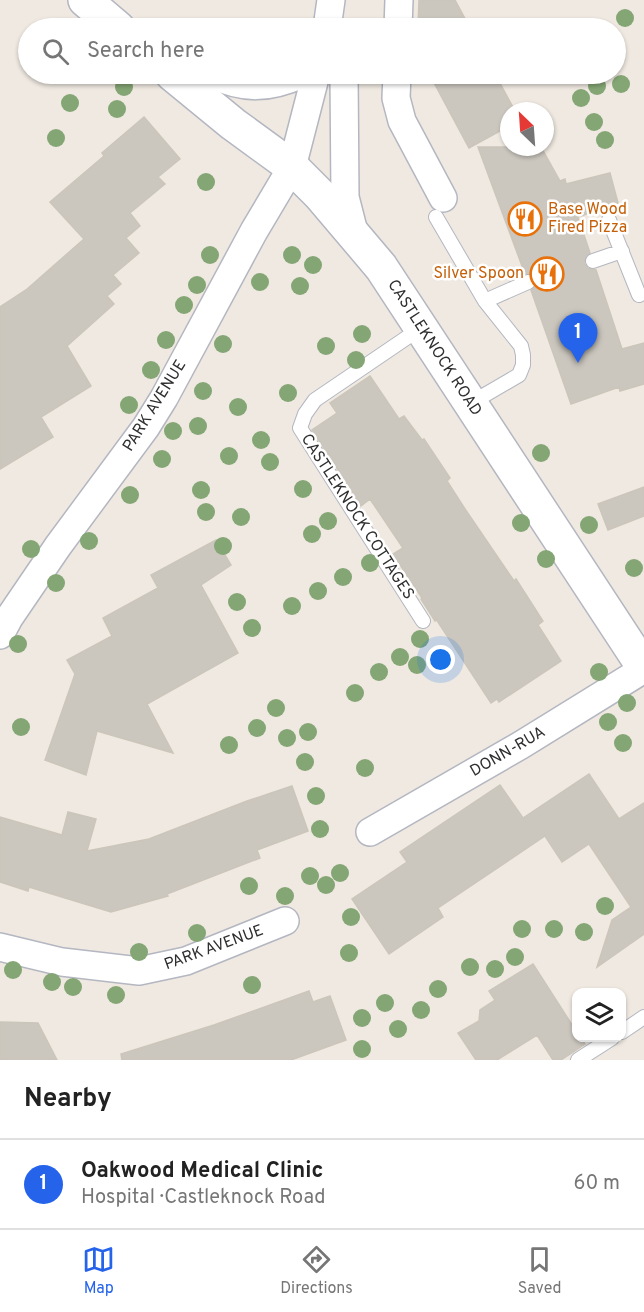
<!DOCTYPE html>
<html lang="en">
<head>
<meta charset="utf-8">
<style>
  :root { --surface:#fff; --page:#f6f6f6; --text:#222; --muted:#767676; --line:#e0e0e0; --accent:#2563eb }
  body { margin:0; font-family:Overpass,sans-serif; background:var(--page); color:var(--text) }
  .controls { position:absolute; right:18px; bottom:18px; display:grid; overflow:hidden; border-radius:12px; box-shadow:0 2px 4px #0004 }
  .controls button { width:54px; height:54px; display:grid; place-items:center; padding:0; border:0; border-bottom:2px solid var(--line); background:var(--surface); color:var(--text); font:30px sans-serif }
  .compass { position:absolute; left:500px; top:102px; width:54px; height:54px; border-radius:50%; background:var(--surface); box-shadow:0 2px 4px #0004; rotate:335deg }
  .you { position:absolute; left:441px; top:660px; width:21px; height:21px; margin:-15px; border:4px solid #fff; border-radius:50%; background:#1a73e8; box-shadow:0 0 0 9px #1a73e833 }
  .badge { display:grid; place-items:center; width:39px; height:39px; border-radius:50%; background:var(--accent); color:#fff; font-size:20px; font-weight:700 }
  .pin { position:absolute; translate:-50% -50px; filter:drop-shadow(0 2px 3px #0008) }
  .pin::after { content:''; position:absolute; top:32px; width:21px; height:18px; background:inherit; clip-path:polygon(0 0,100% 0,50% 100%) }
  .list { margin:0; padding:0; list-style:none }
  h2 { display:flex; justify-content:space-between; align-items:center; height:78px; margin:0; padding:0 24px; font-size:26px }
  h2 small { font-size:20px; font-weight:400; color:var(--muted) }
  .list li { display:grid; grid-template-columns:39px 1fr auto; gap:18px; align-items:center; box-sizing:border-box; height:90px; padding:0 24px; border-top:2px solid var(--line) }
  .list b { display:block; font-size:22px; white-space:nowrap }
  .list p { margin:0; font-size:20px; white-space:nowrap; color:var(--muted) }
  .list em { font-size:20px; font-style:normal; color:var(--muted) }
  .icon { flex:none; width:33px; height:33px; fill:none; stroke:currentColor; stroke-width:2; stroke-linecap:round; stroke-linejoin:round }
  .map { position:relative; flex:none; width:644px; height:1060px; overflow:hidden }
  .search { position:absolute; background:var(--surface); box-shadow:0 2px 4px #0004; left:18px; right:18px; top:18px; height:66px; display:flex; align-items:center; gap:15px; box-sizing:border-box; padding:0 21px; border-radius:33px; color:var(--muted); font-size:22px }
  .sheet { height:168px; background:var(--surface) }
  nav { display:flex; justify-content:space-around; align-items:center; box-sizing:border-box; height:84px; border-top:2px solid var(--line); background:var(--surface); font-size:16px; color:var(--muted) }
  nav a { display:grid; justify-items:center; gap:3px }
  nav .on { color:var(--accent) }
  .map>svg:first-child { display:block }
</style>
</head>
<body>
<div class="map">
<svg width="644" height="1060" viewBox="0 0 644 1060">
  <rect width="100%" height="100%" fill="#efe9e1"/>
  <!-- building -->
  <path fill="#cbc7bf" stroke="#cbc5ba" stroke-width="1.5" d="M419 0H455L470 28H418Z
    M438 74H495L515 111H509V126L469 148 431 77Z
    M144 117 180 159 158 177 165 184 130 213 140 226 126 238 139 253 113 275 121 284 107 296 114 304 67 346 91 386 41 417 53 437 0 469V307L26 290 84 239 50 202 104 156 102 153Z
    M478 147H541L560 181 565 179 566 184 610 173 618 203 578 217 590 253 586 256 584 263 588 268 596 270 622 349 644 343V384L620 391 619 387 571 404 531 290 536 287V279L533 274H525Z
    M370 376 399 419 404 416 422 440 424 439 450 478 447 481 465 509 514 581 516 579 543 621 538 625 561 661 499 702 497 699 491 703 436 619 435 621 421 599 422 598 393 554 403 548 370 499 361 506 312 430 337 413 330 403Z
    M644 487V516L608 530 598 504Z
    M216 540 231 565 201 585 238 653 147 704 173 753 97 731 86 775 45 760 75 674 67 660 112 636 103 618 158 588 151 575Z
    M589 774 619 819 644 803V934L597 967 612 920 631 907 589 844 562 862 545 836 438 908 443 917 389 954 352 899 407 862 400 852 500 785 523 818Z
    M292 786 308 831 257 850 260 858 167 894 168 896 111 912 29 887 28 891 0 882V817L62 835 68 812 96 819 87 851 149 839 247 801Z
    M533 964 576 1031V1038H581L585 1044 561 1060H553L537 1035 497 1060H476L458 1033 479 1021 480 1010 495 1000 489 991Z
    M309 991 313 1002 330 996 346 1040 291 1060H122L121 1054 214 1025Z
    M0 1022 38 1023 57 1060H0Z"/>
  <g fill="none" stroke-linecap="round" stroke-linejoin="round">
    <!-- service casing -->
    <g stroke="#b4b7c1" stroke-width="16">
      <path id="service" d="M436 217 485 301 521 346 523 355V365L519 375 471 403
        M609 220 639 295
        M593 261 622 251
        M485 301 528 282
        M421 328 315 400 305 414 300 428 423 621
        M622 1032 644 1017
        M578 1060 612 1038"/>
    </g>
    <!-- minor casing -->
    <g stroke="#b4b7c1" stroke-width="30">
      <path id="minor" d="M327 28 331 0
        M398 28 399 0
        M211 74C244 90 269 89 302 74
        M344 74 345 197 355 236
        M397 74 396 98 402 121 443 198
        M0 635 9 618 58 546 146 427 164 398 254 231 292 167 316 74
        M370 832 521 745 644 669
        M0 947 62 962 139 971 186 961 285 921"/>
    </g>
    <!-- secondary casing -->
    <g stroke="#b4b7c1" stroke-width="36">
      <path id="secondary" d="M85 0 118 28
        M172 74 233 124 292 167 320 195 381 267 644 668"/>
    </g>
    <!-- service -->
    <use href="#service" stroke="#fff" stroke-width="14"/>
    <!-- minor -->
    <use href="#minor" stroke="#fff" stroke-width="27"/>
    <!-- secondary -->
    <use href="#secondary" stroke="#fff" stroke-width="33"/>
  </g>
  <!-- trees -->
  <g fill="#84a574">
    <circle cx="625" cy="18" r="9"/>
    <circle cx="621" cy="84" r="9"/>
    <circle cx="597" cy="86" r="9"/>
    <circle cx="124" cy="87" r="9"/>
    <circle cx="581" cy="98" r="9"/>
    <circle cx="70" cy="103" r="9"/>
    <circle cx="117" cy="109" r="9"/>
    <circle cx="594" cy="122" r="9"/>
    <circle cx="56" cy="138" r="9"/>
    <circle cx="605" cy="140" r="9"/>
    <circle cx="206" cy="182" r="9"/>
    <circle cx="210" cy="255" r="9"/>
    <circle cx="292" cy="255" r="9"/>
    <circle cx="313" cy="265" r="9"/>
    <circle cx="260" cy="282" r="9"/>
    <circle cx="197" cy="285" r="9"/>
    <circle cx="300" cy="286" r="9"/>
    <circle cx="184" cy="305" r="9"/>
    <circle cx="362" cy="334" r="9"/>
    <circle cx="166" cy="340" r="9"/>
    <circle cx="223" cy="344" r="9"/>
    <circle cx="326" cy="346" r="9"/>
    <circle cx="356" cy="360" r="9"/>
    <circle cx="151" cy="370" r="9"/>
    <circle cx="203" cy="391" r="9"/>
    <circle cx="288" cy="393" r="9"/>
    <circle cx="129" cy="405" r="9"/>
    <circle cx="238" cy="407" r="9"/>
    <circle cx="198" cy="426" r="9"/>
    <circle cx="173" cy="431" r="9"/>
    <circle cx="261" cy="440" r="9"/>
    <circle cx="541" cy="453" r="9"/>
    <circle cx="229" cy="456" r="9"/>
    <circle cx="162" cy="459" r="9"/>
    <circle cx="270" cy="462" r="9"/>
    <circle cx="303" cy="489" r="9"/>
    <circle cx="201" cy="490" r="9"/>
    <circle cx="130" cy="495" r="9"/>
    <circle cx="206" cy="512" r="9"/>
    <circle cx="241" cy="517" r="9"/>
    <circle cx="328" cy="521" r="9"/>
    <circle cx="521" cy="523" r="9"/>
    <circle cx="589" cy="525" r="9"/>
    <circle cx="312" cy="534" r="9"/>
    <circle cx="89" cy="541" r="9"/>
    <circle cx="223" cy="546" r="9"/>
    <circle cx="31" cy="549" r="9"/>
    <circle cx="546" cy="559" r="9"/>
    <circle cx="370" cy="563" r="9"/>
    <circle cx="634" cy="568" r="9"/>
    <circle cx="343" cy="577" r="9"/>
    <circle cx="56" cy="583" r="9"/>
    <circle cx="318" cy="591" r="9"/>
    <circle cx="237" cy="602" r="9"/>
    <circle cx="292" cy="606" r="9"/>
    <circle cx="252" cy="628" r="9"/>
    <circle cx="420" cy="639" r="9"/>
    <circle cx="18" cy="644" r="9"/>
    <circle cx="400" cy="657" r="9"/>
    <circle cx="417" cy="665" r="9"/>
    <circle cx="379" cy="672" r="9"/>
    <circle cx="599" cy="672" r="9"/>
    <circle cx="355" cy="693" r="9"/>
    <circle cx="627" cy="703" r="9"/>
    <circle cx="276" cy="708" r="9"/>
    <circle cx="608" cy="722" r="9"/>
    <circle cx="21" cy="727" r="9"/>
    <circle cx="257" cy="728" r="9"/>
    <circle cx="308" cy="732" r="9"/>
    <circle cx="287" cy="738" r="9"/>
    <circle cx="623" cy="743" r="9"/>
    <circle cx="229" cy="745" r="9"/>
    <circle cx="305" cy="762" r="9"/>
    <circle cx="365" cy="768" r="9"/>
    <circle cx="316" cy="796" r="9"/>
    <circle cx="320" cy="829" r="9"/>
    <circle cx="340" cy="873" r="9"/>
    <circle cx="310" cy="876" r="9"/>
    <circle cx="326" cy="885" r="9"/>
    <circle cx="249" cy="886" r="9"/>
    <circle cx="285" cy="896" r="9"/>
    <circle cx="605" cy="906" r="9"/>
    <circle cx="351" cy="917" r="9"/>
    <circle cx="522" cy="929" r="9"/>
    <circle cx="554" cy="929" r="9"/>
    <circle cx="584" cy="932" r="9"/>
    <circle cx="197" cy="933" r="9"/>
    <circle cx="139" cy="952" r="9"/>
    <circle cx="349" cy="953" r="9"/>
    <circle cx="515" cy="957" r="9"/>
    <circle cx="470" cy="967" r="9"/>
    <circle cx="495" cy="969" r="9"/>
    <circle cx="13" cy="970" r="9"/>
    <circle cx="52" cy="982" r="9"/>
    <circle cx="252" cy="985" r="9"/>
    <circle cx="73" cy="987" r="9"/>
    <circle cx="438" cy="989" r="9"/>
    <circle cx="116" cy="995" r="9"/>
    <circle cx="385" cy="1003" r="9"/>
    <circle cx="421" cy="1010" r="9"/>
    <circle cx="362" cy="1018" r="9"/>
    <circle cx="398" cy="1029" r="9"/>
    <circle cx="362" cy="1049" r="9"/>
  </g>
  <!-- icons -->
  <defs>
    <g id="restaurant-ring" transform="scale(1.725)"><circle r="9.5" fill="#fff" stroke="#e8710a" stroke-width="1.5"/><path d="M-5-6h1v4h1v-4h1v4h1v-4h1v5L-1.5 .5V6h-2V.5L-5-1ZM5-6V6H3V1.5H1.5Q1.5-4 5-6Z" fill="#e8710a"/></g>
  </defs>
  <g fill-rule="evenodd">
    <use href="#restaurant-ring" x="525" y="219"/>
    <use href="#restaurant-ring" x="547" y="274"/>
  </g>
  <g text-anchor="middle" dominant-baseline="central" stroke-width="5" stroke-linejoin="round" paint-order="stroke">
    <!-- food labels -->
    <g font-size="16" fill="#c56008" stroke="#fff" text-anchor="start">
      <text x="548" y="210">Base Wood<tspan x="548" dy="18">Fired Pizza</tspan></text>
      <text x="524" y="274" text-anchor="end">Silver Spoon</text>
    </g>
    <!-- street labels -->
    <g font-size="16" fill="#2e2e2e" stroke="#fff">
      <text transform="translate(434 348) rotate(57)">CASTLEKNOCK ROAD</text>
      <text transform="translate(155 406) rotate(-58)">PARK AVENUE</text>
      <text transform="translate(357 517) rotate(57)">CASTLEKNOCK COTTAGES</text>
      <text transform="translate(508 752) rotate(-30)">DONN-RUA</text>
      <text transform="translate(214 948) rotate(-20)">PARK AVENUE</text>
    </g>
  </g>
</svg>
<div class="controls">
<button><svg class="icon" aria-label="layers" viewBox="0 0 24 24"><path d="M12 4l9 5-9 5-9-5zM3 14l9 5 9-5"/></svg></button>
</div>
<svg class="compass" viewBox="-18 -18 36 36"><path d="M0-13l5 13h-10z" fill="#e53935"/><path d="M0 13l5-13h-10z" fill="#767676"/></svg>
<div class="you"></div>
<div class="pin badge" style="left:578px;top:363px">1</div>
<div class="search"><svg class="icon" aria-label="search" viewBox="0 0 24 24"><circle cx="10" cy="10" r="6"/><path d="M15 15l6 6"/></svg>Search here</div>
</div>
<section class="sheet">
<h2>Nearby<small></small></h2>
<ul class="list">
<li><span class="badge">1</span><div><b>Oakwood Medical Clinic</b><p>Hospital · Castleknock Road</p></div><em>60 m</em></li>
</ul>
</section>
<nav>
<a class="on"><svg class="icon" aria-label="map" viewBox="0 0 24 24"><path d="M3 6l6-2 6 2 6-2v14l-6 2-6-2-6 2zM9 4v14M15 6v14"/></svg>Map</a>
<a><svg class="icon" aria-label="directions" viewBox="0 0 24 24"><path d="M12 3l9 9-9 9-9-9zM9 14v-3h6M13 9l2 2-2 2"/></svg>Directions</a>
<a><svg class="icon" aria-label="saved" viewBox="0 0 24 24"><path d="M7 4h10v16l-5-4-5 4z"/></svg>Saved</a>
</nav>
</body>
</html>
